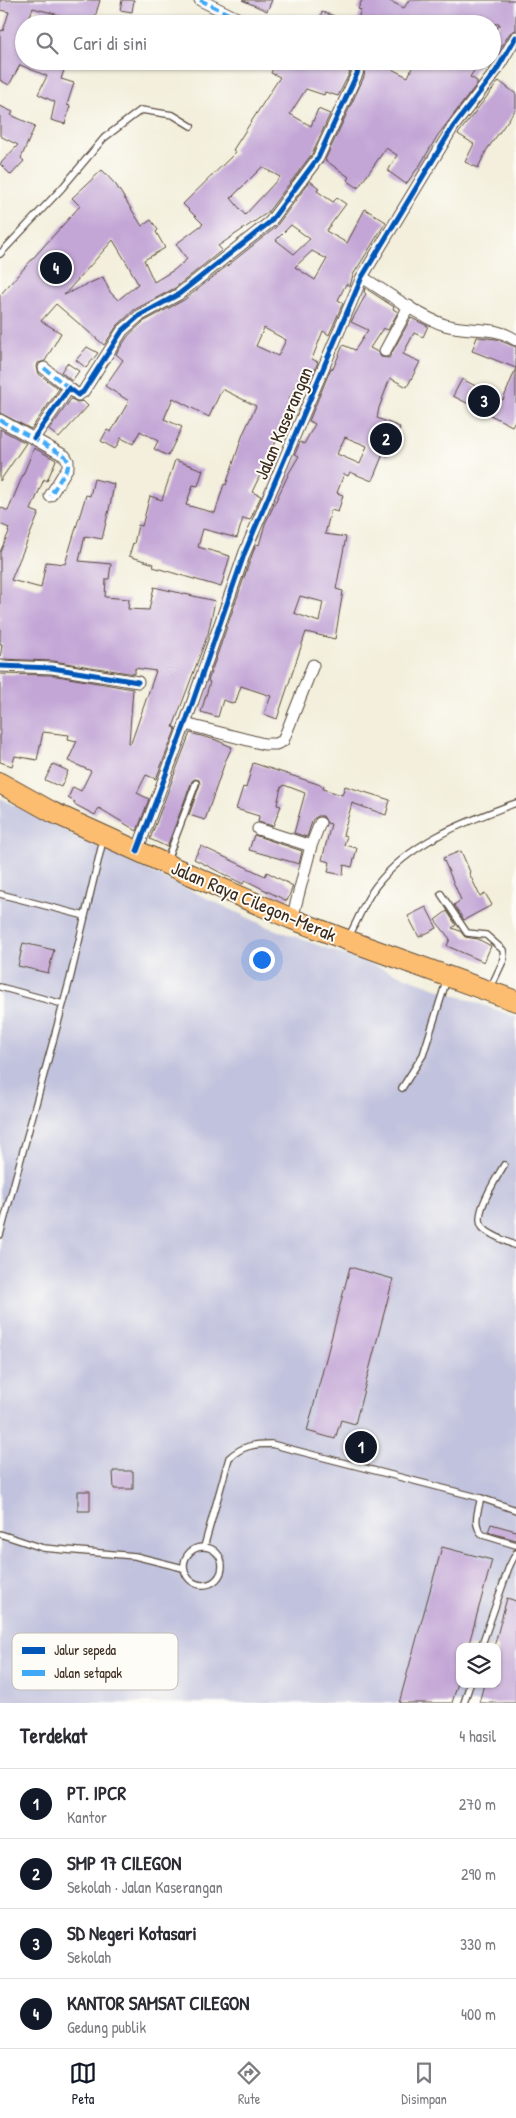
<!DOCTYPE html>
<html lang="id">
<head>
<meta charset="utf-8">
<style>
  :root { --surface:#fff; --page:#f2f2f3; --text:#2b2b33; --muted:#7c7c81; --line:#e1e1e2; --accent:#111827 }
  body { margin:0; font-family:"Patrick Hand",sans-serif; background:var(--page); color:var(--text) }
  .controls { position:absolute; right:15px; bottom:15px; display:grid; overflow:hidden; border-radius:10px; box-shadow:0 1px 4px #0004 }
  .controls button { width:45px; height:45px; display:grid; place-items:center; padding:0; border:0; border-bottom:1px solid var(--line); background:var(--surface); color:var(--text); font:25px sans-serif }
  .you { position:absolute; left:261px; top:959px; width:18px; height:18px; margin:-12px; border:4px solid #fff; border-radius:50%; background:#1a73e8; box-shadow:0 0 0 8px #1a73e833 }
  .badge { display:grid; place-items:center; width:32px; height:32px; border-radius:50%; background:var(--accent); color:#fff; font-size:16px; font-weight:700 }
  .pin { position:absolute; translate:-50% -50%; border:2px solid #fff; box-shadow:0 1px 5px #0006 }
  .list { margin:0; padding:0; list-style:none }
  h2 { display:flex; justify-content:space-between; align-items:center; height:65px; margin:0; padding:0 20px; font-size:21px }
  h2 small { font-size:16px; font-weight:400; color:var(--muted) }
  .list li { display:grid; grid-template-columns:32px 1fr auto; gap:15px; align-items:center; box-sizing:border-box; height:70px; padding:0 20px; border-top:1px solid var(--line) }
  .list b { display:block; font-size:19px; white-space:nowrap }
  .list p { margin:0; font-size:16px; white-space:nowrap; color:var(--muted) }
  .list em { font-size:16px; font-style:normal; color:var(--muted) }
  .icon { flex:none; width:28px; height:28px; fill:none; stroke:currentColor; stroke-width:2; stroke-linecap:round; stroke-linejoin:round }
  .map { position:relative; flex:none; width:516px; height:1703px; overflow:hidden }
  .search { position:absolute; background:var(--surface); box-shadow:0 1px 4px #0004; left:15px; right:15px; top:15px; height:55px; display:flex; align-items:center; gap:12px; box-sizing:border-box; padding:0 18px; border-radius:28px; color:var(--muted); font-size:19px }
  .sheet { height:345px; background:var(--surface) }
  nav { display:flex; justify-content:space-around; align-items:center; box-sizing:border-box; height:70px; border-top:1px solid var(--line); background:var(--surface); font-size:14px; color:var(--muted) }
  nav a { display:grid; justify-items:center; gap:2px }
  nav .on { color:var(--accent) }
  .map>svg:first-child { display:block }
</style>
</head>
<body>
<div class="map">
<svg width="516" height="1703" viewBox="0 0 516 1703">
  <rect width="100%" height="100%" fill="#fdfcf7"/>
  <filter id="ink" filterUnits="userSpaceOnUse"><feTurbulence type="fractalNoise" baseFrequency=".02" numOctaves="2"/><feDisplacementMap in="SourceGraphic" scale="10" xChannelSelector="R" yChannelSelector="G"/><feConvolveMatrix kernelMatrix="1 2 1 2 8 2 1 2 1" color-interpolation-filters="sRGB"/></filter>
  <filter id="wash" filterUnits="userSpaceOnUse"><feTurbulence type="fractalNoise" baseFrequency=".0096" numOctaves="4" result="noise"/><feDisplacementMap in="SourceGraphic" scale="20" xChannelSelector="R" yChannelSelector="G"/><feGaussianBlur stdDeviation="1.12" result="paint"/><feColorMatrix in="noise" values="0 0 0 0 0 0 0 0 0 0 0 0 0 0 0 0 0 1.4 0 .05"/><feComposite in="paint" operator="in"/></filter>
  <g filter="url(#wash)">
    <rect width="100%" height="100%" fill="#f3efdc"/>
    <!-- industrial -->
    <path fill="#c1c2dd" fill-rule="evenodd" d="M0 798 98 847 268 927 516 1017V1703H0ZM460 1647H497V1684H460Z"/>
    <g id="blocks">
      <!-- building -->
      <path fill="#c3a6d6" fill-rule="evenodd" d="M0 0H100L93 24H57L59 15 33 8 27 24H24V61H67L61 79 74 83 67 105 70 106 65 124 51 120 55 102 38 94 47 76 20 65 9 85 0 80V30L3 31 9 12 0 10Z
        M122 0H134L132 12 120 10Z
        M242 0H272L267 11Z
        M362 0H388L404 8 409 0H516V30L510 33 498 52 492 49V35L500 24H356L361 10 358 9Z
        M322 12 335 16 333 24H318Z
        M276 61H336L340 68 350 72 338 96 325 92 324 95 306 89 290 114 311 126 318 109 330 114 312 154 267 213 218 246 222 250 175 288 134 310 117 326 104 345 56 304 41 321 61 333 45 361 38 363 37 367 39 374 59 389 31 429 0 413V295L80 206 72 198 102 170 116 185 142 226 151 220 158 230 156 232 165 248 144 260 154 282 174 270 187 259 176 244 203 224 183 204 236 152 233 150 280 77 271 73ZM262 167 280 177 245 215 231 198ZM113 240 128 265 138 284 118 300 110 292 103 277 64 295Z
        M362 61H384L383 65 408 77 415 61H480L470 77 477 81V84L438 135 420 165 406 184 388 171 397 155 386 148 358 188 347 180 349 177 325 160 364 77 365 68Z
        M499 81 516 94V109L486 151 478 168 465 162 474 144 458 134Z
        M0 106 13 112 11 115 35 126 21 158 24 161 11 175 0 164 18 145 0 136Z
        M310 181 319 188 317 191 333 202 337 198 346 204 326 231 347 243 365 209 386 222 353 275 350 286 346 284 338 300 343 303 329 335 323 331 312 359 318 362 309 383 299 378 289 399 295 402 252 492 261 496 250 520 243 518 237 538 203 529 198 547 230 556 221 587 153 567 154 564 129 556 133 543 134 544 138 525 142 526 150 496 162 500 175 460 203 470 198 486 193 485 186 505 215 513 224 484 226 485 243 434 256 406 222 389 209 417 173 398 164 419 182 427 168 456 154 449 158 441 140 431 133 444 121 438 115 449 101 441 107 430 111 432 129 401 105 386 123 360 116 354 128 336 143 322 184 300 275 228ZM291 225 310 239 294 254 276 240ZM312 251 327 259 315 280 295 267ZM264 328 286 340 278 356 256 346Z
        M365 288 394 307 393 309 398 312 388 330 383 328 370 348 378 352 381 357 389 358 411 318 428 326 423 337 414 333 403 354 420 362 407 387 390 378 379 408 377 418 400 427 388 456 383 454 372 481 350 472 348 476 344 474 337 493 343 495 338 512 331 510 325 534 346 537 336 589 343 591 335 639 306 632 277 719 264 714 271 696 241 686 235 704 223 700 218 717 201 712 210 682 208 681 252 555 256 544 259 545 265 524 289 473 299 456 295 454 300 442 304 444 315 424 309 421 331 368 333 369 343 345 355 350 368 330 351 322 366 294 364 292ZM345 437 367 446 360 464 337 454ZM300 596 323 602 319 622 294 613Z
        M477 337 496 339 516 347V368L472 351Z
        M87 347 98 353 86 368 76 360Z
        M67 363 79 371 72 381 61 372Z
        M516 368V419L512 426 453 396 462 379 503 400Z
        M71 399 77 402 83 401 88 406 59 438 49 430Z
        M0 429 26 443 0 481Z
        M34 448 56 460 47 481 44 479 31 510 39 513 11 580 41 588 46 562 65 564 86 495 90 496 94 479 114 484 111 501 102 539 85 536 79 561 111 564 109 579H106L105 597 129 599 128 609 149 610 154 587 215 601 208 634 173 727 176 728 156 779 146 775 137 793 149 799 137 831 99 808 95 815 74 804 75 802 68 798 73 787 81 791 91 771 68 761 77 741 68 739 69 735 43 732 37 760 15 756 12 766 0 762V674L51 675 133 689 129 743H131L156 671 135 668V674L53 661 0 659 2 644H0V552L9 532 8 531 9 528 0 524V507L8 511Z
        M190 733 216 740 232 747 225 762 205 820 189 815 200 784 199 780 195 779 192 781 167 847 150 839Z
        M253 763 324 786 323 789 342 795 345 786 390 800 386 815 352 803 343 835 347 836 344 845 357 848 352 867 344 865 343 875 328 872 330 862 322 860 331 824 327 823 323 816H318L313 819 307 837 294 833 305 793 284 785 283 787H281L277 805 281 806 273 826 258 822 259 816 236 809 243 787 246 788Z
        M53 764 68 771 61 787 45 780Z
        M254 835 302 851 299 864 249 850Z
        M201 846 265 876 267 872 293 886 287 901 245 880 243 884 194 859Z
        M461 851 470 872 469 873 480 896 485 893 492 905 464 920 454 905 461 900 443 858Z
        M426 907 437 928 419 937 408 916Z
        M447 911 456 925 452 928 460 931 465 937 478 939 491 946 484 962 447 946 450 939 435 920Z
        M23 943 54 950 48 973 18 966Z
        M350 1267 393 1279 355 1424 341 1420 335 1439 307 1431Z
        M113 1471H133V1489H114Z
        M78 1491H90V1511H78Z
        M491 1524 516 1531V1540L488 1532Z
        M442 1547 492 1560 468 1647H460V1676L452 1703H399Z
        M507 1598 516 1601V1703H479L484 1684H497V1647H494Z"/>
    </g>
  </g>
  <g filter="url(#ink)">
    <use href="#blocks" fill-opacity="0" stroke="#57483a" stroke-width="1"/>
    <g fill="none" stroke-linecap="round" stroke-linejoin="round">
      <!-- service casing -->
      <g stroke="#57483a" stroke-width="8">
        <path id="service" d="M0 254 62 188 104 138 141 110 173 115 191 126
          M167 860 196 783
          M0 894 85 916
          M441 894 467 933 486 935 503 950 504 959 490 989
          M349 936C358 920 365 900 376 886 411 841 465 822 516 803
          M0 987 63 1004
          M402 1088 423 1055 447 979
          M504 1165C497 1178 470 1217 484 1229 492 1236 506 1241 516 1246
          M0 1235 70 979 103 840
          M481 1498C478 1511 472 1525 483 1535L516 1545
          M0 1534 43 1548 135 1556 183 1568
          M184 1566a19 19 0 1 1 38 0a19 19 0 1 1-38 0Z
          M204 1547 229 1458C242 1446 253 1444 271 1444L481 1498 516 1510
          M481 1647 509 1567 516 1553
          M464 1703 470 1684"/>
      </g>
      <!-- minor casing -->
      <g stroke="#57483a" stroke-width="13">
        <path id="minor" d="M200 0 249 24
          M362 277C386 292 420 317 445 325 472 333 490 324 516 340
          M385 351 409 306
          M44 368 69 388
          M0 420 65 456 68 461V467L50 496
          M34 438 69 388 78 395 83 392 122 331 139 316 179 294 270 222 318 158 357 74 358 70 357 67 343 61
          M0 666 52 668 138 682
          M185 724 264 744H276L283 741 313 665
          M258 829 311 846
          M137 851 185 724 245 552 362 277 453 127 496 71 516 37
          M292 919 311 846 320 823"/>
      </g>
      <!-- trunk casing -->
      <g stroke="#57483a" stroke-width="22">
        <path id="trunk" d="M0 783 52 812 166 864 292 919 347 940 516 1001"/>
      </g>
      <!-- service -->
      <use href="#service" stroke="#fff" stroke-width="5.5"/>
      <!-- minor -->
      <use href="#minor" stroke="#fff" stroke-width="11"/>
      <!-- trunk -->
      <use href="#trunk" stroke="#fcbd6f" stroke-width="20"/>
      <!-- quiet -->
      <path stroke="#3fa9f5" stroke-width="4" stroke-dasharray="8 4" stroke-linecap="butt" d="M200 0 249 24
        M44 368 69 388
        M0 420 65 456 68 461V467L50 496"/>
      <!-- cycleway casing -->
      <g stroke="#fdfcf7" stroke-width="8">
        <path id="cycleway" d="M34 438 69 388 78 395 83 392 122 331 139 316 179 294 270 222 318 158 357 74 358 70 357 67 343 61
          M0 666 52 668 138 682
          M137 851 185 724 245 552 362 277 453 127 496 71 516 37"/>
      </g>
      <!-- cycleway -->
      <use href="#cycleway" stroke="#0057b8" stroke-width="5"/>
    </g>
  </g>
  <g text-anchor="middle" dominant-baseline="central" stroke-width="4" stroke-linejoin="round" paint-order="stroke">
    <!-- street labels -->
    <g font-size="19" fill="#3b2a1e" stroke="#fdfcf7">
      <text transform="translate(283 423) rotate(-67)">Jalan Kaserangan</text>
      <text transform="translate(254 901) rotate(23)">Jalan Raya Cilegon-Merak</text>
    </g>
  </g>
  <!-- legend -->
  <rect x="12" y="1633" width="166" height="57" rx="8" fill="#fdfcf7" stroke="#c3bdb6" stroke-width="1"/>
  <rect x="22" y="1647" width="23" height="7" fill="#0057b8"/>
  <rect x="22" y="1670" width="23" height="6" fill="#3fa9f5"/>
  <g font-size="14" fill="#3b2a1e">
    <text x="54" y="1655">Jalur sepeda</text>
    <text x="54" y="1678">Jalan setapak</text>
  </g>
</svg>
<div class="controls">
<button><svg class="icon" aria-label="layers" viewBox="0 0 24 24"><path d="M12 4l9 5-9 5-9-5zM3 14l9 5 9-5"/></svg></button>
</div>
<div class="you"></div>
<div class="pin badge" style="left:361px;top:1447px">1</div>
<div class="pin badge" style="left:386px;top:439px">2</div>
<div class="pin badge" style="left:484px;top:401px">3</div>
<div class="pin badge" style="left:56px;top:268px">4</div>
<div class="search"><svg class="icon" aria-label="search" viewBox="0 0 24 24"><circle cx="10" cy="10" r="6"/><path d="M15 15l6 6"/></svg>Cari di sini</div>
</div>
<section class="sheet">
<h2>Terdekat<small>4 hasil</small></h2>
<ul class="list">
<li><span class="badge">1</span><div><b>PT. IPCR</b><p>Kantor</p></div><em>270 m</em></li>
<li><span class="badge">2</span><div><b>SMP 17 CILEGON</b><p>Sekolah · Jalan Kaserangan</p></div><em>290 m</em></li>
<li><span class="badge">3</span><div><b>SD Negeri Kotasari</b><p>Sekolah</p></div><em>330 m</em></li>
<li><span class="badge">4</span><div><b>KANTOR SAMSAT CILEGON</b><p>Gedung publik</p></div><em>400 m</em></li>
</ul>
</section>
<nav>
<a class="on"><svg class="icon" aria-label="map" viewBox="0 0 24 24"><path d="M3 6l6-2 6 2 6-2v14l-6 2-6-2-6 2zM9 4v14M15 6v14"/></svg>Peta</a>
<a><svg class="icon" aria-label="directions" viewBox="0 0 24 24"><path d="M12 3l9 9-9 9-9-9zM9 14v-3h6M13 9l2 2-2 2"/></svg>Rute</a>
<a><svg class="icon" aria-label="saved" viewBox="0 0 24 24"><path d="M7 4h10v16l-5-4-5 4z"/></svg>Disimpan</a>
</nav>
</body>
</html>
